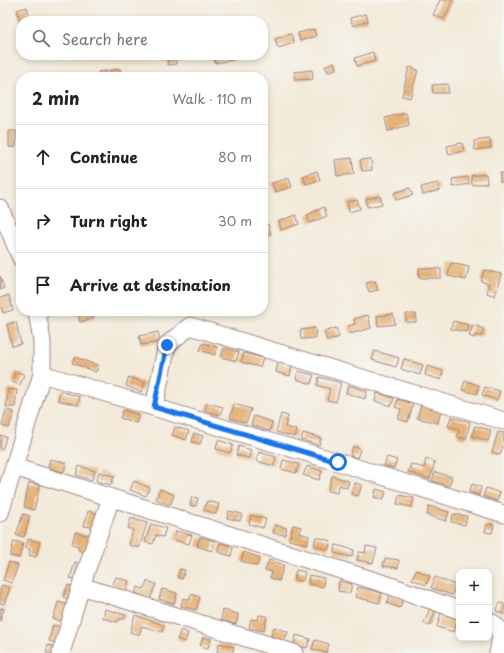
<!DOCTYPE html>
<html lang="en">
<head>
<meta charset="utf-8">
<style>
  :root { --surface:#fff; --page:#f2f2f2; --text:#222; --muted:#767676; --line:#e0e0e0 }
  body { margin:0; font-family:"Playpen Sans",sans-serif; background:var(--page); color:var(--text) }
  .controls { position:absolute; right:12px; bottom:12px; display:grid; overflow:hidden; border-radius:8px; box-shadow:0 2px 6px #0003 }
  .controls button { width:36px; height:36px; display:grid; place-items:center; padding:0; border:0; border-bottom:1px solid var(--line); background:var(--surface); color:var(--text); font:20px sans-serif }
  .stop { position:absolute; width:12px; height:12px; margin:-9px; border:3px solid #1a73e8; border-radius:50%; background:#fff }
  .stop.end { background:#1a73e8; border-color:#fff; box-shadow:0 1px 4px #0008 }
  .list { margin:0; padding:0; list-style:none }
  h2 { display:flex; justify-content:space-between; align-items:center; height:52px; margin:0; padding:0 16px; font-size:17px }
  h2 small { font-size:13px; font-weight:400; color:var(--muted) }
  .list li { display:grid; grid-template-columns:26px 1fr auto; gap:12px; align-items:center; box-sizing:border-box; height:64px; padding:0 16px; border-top:1px solid var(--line) }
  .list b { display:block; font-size:15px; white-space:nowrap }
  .list em { font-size:13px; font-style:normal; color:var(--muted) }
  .icon { flex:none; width:22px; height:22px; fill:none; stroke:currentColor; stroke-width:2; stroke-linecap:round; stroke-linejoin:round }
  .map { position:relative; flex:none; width:504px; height:653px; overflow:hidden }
  .search { position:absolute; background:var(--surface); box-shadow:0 2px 6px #0003; left:16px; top:16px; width:252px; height:44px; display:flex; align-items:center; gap:10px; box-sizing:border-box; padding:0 14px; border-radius:16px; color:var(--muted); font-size:15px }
  .panel { position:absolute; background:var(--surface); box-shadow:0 2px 6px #0003; left:16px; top:72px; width:252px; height:244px; border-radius:16px }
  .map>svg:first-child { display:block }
</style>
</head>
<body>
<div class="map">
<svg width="504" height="653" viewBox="0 0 504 653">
  <rect width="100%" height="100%" fill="#f6f6f2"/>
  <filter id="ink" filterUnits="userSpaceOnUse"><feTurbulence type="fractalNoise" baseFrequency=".025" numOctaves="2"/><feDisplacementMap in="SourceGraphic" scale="8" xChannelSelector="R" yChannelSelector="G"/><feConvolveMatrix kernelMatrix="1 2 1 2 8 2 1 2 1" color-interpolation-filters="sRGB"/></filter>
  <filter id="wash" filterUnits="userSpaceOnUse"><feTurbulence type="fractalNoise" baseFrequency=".012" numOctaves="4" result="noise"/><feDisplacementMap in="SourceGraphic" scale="16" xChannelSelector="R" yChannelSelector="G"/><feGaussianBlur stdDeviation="0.9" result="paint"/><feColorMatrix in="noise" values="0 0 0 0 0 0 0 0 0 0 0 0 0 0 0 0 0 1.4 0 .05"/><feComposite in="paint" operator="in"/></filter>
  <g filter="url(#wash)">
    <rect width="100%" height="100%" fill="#f3ead9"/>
    <g id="blocks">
      <!-- building -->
      <path fill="#e5b277" d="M440 0H453L444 19 433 15Z
        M27 7 31 21H21V24L17 10Z
        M366 14 368 21 353 26 350 18Z
        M314 29 316 36 300 41 298 33Z
        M291 34 294 43 278 48 275 39Z
        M373 52 375 61 357 66 355 58Z
        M175 55 176 64 168 65 167 56Z
        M214 55H232L233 60 215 63Z
        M334 62 336 69 328 72 325 66Z
        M409 67 418 70 410 98 402 96Z
        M120 69 122 77H99L98 72Z
        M312 70 313 79 295 80 294 72Z
        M448 84V93H433L432 85Z
        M406 113 409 125 388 131 385 118Z
        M9 131H16V147H9Z
        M490 139 491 148 475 150 474 141Z
        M462 143 464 151 449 154 447 146Z
        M352 158 354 174 337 176 335 160Z
        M371 159 372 170 362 171 360 160Z
        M317 171 320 180 306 184 303 176Z
        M500 173H504V181L500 182Z
        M486 174 487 183 472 185 471 176Z
        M468 177 469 184 453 187 452 179Z
        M289 178 292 187 275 192 272 183Z
        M438 183 440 190 423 195 421 187Z
        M410 188 413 195 396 200 394 193Z
        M380 196 382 204 367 207 366 199Z
        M357 200 360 209 349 212 347 202Z
        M324 207 327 216 310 223 307 215Z
        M296 215 299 224 281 230 279 221Z
        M268 224 271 234 263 236V226Z
        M451 263 469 267 466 280 448 276Z
        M419 268 441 269V278H419Z
        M484 270 501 274 495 296 487 293 489 284 481 281Z
        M0 276 4 288 0 290Z
        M375 281 378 290 369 292 366 283Z
        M9 295 13 310 3 313 0 304V298Z
        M84 311H92L94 318 80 322 78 313Z
        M393 314 395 324 378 326 377 316Z
        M406 314H416V322H406Z
        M368 315 371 328 350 334 348 326 355 324 354 319Z
        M453 321 469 325 467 332 451 329Z
        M16 322 21 344 12 346 7 324Z
        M473 325 484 329 481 337 476 335 474 338 469 336Z
        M315 328 316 338 301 339 300 330Z
        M336 328 339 337 327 341 324 332Z
        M158 332 160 342 141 345 139 336Z
        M203 343 217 347 215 355 200 350Z
        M224 348 239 352 236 361 221 357Z
        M375 351 399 358 396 367 372 360Z
        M244 353 263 358 260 367 241 362Z
        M75 357 99 366 96 372 72 363Z
        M404 359 423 365 420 375 401 369Z
        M278 363 292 366 290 376 276 372Z
        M427 366 443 371 441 380 425 375Z
        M298 371 314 375 311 384 296 379Z
        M15 372 24 374 20 385 12 382Z
        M129 377 145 383 141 392 126 386Z
        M319 377 341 383 336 402 327 400 330 389 317 385Z
        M465 381 479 385 477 394 462 390Z
        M348 385 367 391 365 399 346 393Z
        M485 387 500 391 497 400 482 395Z
        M8 389 17 390 15 407H6Z
        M60 391 80 397 78 405 58 400Z
        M377 393 394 398 391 406 375 401Z
        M398 399 413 404 408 422 398 419 401 409 395 407Z
        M207 403 223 407 220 415 205 411Z
        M234 404 251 409 246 423 230 418Z
        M421 405 441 410 438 423 417 418Z
        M6 410 14 412 9 428 2 426Z
        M123 410 139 415 136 423 120 418Z
        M281 414 288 416 285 427 297 430 295 437 276 432Z
        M254 416 272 422 270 431 251 425Z
        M451 417 470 422 466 439 457 437 459 429 448 426Z
        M475 426 491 430 488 441 472 436Z
        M175 427 189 431 186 440 172 435Z
        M498 432 504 433V443L500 455 492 452Z
        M194 433 203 436 200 444 192 442Z
        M303 433 321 438 319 445 301 440Z
        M0 435 6 437 2 450 0 449Z
        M218 440 233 445 230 453 216 449Z
        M239 446 251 450 249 458 236 455Z
        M353 446 360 449 357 458 350 455Z
        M259 452 276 457 274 466 256 461Z
        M387 457 397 460 394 468 384 466Z
        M50 459 66 463 64 472 48 468Z
        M426 459 435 462 430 479 408 472 411 464 424 468Z
        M283 460 299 464 296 473 281 469Z
        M79 466 95 471 92 480 76 475Z
        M307 466 322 471 319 480 303 475Z
        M99 472 114 476 111 485 96 481Z
        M435 472 452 477 449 486 432 481Z
        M332 476 349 481 347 488 339 485 337 493 328 491Z
        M134 481 150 488 146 496 130 490Z
        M29 483 40 485 34 510 24 507Z
        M355 483 362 485 358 496 351 494Z
        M472 484 481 487 479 495 469 492Z
        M486 488 500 493 497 501 483 496Z
        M160 489 174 495 170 505 156 499Z
        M376 489 386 492 383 500 374 497Z
        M399 495 414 498 412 507 397 504Z
        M192 497 198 498 196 506 190 505Z
        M207 501 219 504 216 514 204 510Z
        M429 506 449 512 446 521 427 515Z
        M88 511 96 513 92 527 84 526Z
        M229 511 242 514 240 521 227 518Z
        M23 514 30 516 24 537 16 535Z
        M453 514 467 516 465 525 451 522Z
        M251 515 266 519 263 528 249 524Z
        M131 518 147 523 139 548 129 545 133 530 128 528Z
        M151 524 166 528 163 537 156 535 153 544 145 542Z
        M487 524 494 525 492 533 485 532Z
        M275 525 287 528 285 535 273 533Z
        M293 525 301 527 299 533 309 536 307 544 289 540Z
        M176 531 192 535 189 544 174 540Z
        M75 532 90 536 85 553 78 550 79 546 72 544Z
        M200 537 215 541 212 551 197 546Z
        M316 537 331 541 328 550 314 545Z
        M28 539 40 542 36 557 29 555 30 549 26 548Z
        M14 541 23 543 19 558 10 556Z
        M220 543 233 547 231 556 218 552Z
        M336 545 354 550 352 557 334 553Z
        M366 546 377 548 373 563 357 560 359 552 365 553Z
        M244 552 260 558 257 566 241 561Z
        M385 558 399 560 398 568 383 566Z
        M269 560 284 565 279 581 270 578 272 572 265 570Z
        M9 562 18 565 12 583 3 580Z
        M75 562 83 565 78 580 70 578Z
        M180 569 185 570 182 579 177 577Z
        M296 570 305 572 303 581 294 580Z
        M416 570 430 576 426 585 412 579Z
        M309 575 324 578 323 587 308 584Z
        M116 577 129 581 126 592 112 587Z
        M435 577 455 585 452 595 431 588Z
        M147 581 156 584 150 599 135 593 138 587 144 589Z
        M339 581 352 584 350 593 338 591Z
        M2 585 10 588 4 604 0 603V591Z
        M68 585 75 588 70 601 63 597Z
        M358 587 382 593 379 603 355 597Z
        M162 589 177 593 174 604 159 599Z
        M191 594 200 597 196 610 181 606 183 598 190 600Z
        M390 595 403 599 400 608 387 603Z
        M58 602 69 605 64 622 53 619Z
        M500 603 504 604V614L496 611Z
        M0 608 4 609 0 621Z
        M430 608 436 610 430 626 424 623Z
        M105 609 126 615 124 619H119L117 622 103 618Z
        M442 609 459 615 454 632 437 627Z
        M223 610 238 614 236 624 221 620Z
        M135 615 164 625 162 632 142 626 139 635 130 632Z
        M259 615 267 616 264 631 249 628 251 619 258 620Z
        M53 625 62 627 58 644 49 641Z
        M274 627 288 632 284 641 271 636Z
        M181 630 188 633 185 642 177 639Z
        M296 635 310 639 307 648 294 645Z
        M203 637 211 639 208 648 200 646Z
        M315 640 329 644 326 653 312 649Z
        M219 643 234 647 232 653 217 652Z
        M48 645 56 647 55 653H46Z"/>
    </g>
  </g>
  <g filter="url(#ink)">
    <use href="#blocks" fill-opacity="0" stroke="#9e8482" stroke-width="1"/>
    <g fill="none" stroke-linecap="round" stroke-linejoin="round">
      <!-- minor casing -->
      <g stroke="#9e8482" stroke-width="19">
        <path id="minor" d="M0 208 21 258
          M42 374 338 462 504 514
          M154 407 167 345 190 326 504 421
          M14 467 385 584 459 610
          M0 513 42 374V342L37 311
          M81 586 294 653
          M489 621C504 628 501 640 498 653
          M61 653 81 586 111 498"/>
      </g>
      <!-- minor -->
      <use href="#minor" stroke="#fff" stroke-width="17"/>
    </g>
  </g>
  <g fill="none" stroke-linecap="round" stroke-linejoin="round" filter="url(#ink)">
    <!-- route -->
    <path stroke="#1a73e8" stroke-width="5" d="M167 345 154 407 338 462"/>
  </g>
</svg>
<div class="controls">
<button>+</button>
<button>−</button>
</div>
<div class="stop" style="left:338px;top:462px"></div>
<div class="stop end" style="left:167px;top:345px"></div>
<div class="search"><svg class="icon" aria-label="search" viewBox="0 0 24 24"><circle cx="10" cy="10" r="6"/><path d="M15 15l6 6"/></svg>Search here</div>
<section class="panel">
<h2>2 min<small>Walk · 110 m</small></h2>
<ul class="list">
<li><svg class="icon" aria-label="ahead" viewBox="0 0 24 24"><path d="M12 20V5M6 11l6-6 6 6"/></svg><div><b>Continue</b></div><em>80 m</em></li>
<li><svg class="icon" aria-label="right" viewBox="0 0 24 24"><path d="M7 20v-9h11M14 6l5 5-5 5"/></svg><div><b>Turn right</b></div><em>30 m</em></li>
<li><svg class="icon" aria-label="arrive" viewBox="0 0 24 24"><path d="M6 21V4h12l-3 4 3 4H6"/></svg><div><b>Arrive at destination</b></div></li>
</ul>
</section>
</div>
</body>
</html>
